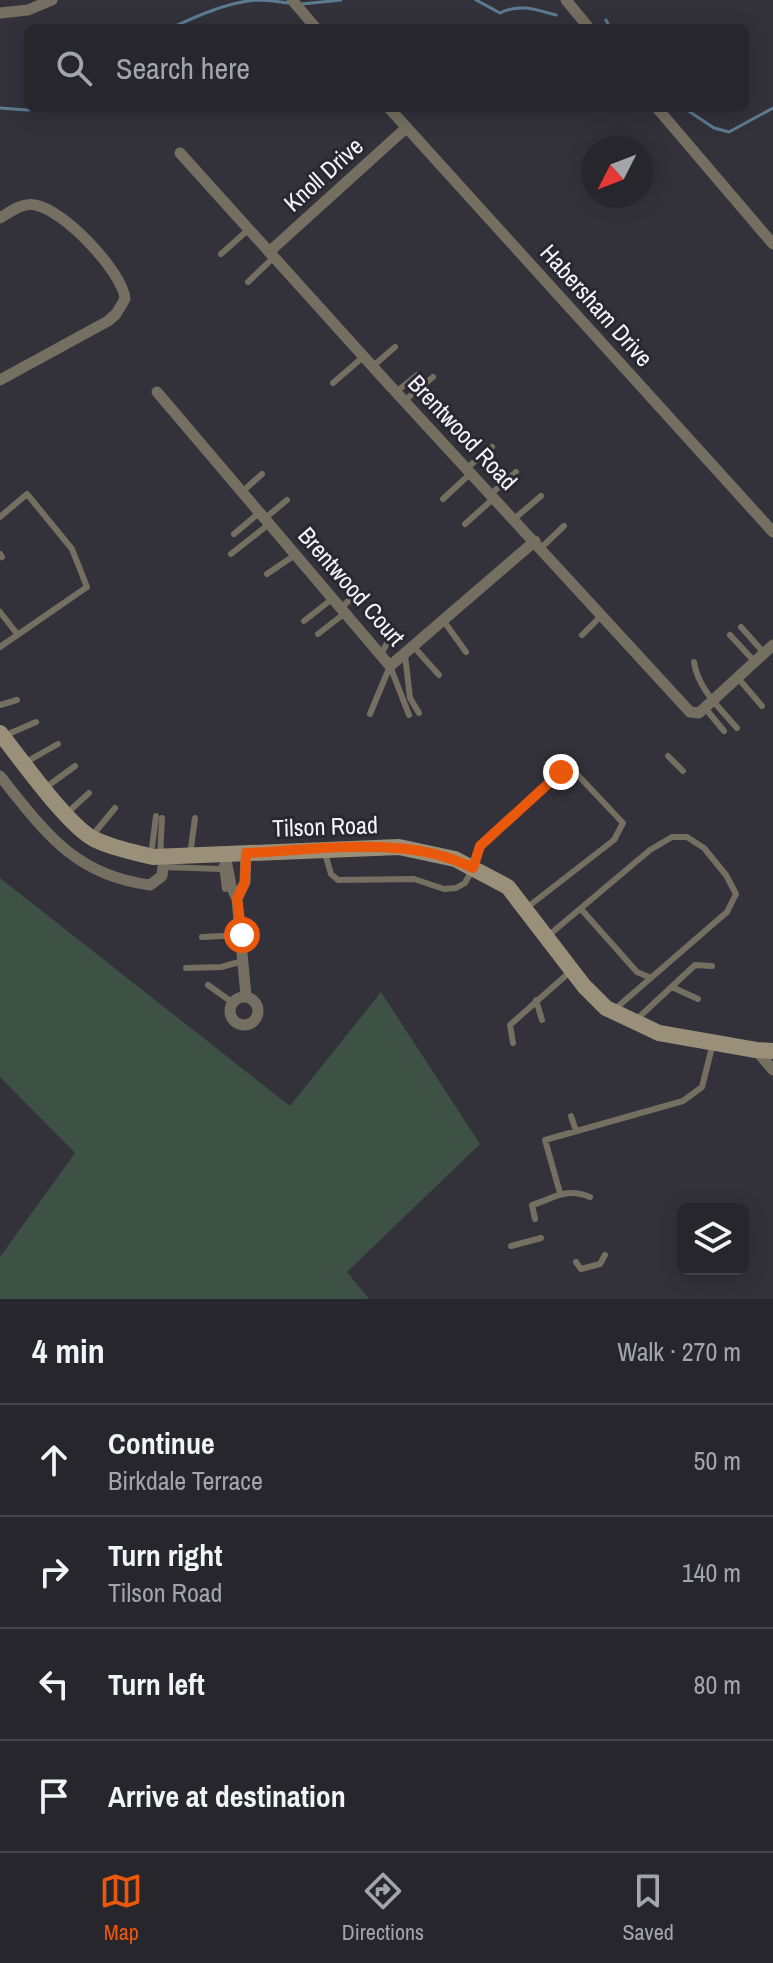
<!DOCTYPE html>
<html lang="en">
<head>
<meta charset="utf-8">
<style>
  :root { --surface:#26262c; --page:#2e2e34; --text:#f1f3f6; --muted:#a4a5a9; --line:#424348; --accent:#ea580c }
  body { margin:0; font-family:"Archivo Narrow",sans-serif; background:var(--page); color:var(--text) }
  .controls { position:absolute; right:24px; bottom:24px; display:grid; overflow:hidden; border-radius:12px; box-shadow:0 4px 20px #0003 }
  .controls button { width:72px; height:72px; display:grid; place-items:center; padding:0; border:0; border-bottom:2px solid var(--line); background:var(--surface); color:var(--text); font:40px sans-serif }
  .compass { position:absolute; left:581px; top:136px; width:72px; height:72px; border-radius:50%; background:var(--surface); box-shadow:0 4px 20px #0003; rotate:228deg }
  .stop { position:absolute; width:24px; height:24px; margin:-18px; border:6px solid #ea580c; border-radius:50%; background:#fff }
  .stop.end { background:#ea580c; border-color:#fff; box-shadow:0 2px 8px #0008 }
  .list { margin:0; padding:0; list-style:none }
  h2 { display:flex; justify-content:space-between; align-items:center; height:104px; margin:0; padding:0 32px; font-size:34px }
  h2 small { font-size:26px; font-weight:400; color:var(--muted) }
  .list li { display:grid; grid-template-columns:52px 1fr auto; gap:24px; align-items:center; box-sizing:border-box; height:112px; padding:0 32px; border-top:2px solid var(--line) }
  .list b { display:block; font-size:30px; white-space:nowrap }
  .list p { margin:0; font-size:26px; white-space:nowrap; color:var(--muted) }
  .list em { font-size:26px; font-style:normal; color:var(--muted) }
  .icon { flex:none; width:44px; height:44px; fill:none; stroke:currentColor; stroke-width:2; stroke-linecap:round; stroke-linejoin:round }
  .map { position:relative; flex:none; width:773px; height:1299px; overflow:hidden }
  .search { position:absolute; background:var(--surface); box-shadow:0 4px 20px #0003; left:24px; right:24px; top:24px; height:88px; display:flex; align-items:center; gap:20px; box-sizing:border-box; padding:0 28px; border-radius:12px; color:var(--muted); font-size:30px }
  .sheet { height:552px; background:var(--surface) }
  nav { display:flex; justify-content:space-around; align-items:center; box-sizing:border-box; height:112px; border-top:2px solid var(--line); background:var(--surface); font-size:22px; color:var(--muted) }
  nav a { display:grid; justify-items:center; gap:4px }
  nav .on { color:var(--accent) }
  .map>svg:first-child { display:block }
</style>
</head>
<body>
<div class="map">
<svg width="773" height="1299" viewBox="0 0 773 1299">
  <rect width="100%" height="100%" fill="#33323b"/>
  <!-- green -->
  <path fill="#3d5145" d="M0 878 290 1106 381 992 480 1144 347 1272 369 1299H0V1257L75 1153 0 1077Z"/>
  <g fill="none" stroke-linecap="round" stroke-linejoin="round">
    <!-- stream -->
    <path stroke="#5c7b91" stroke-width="3" d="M476 0 500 13C519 3 537 10 556 15
      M302 4 341 0
      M606 20 610 28
      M171 28C197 16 228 2 257 0 268 0 280 2 290 3
      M0 108 26 110 47 108
      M684 108 714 128 729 132 773 108"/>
    <!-- lane -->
    <path stroke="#756f61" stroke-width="6" d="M221 254 248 230
      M248 282 273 258
      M372 367 395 347
      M333 383 363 357
      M396 392 417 375
      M404 401 433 377
      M467 468 492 447
      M242 492 262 474
      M491 494 516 472
      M443 499 471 473
      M0 517 27 494 72 549 87 587 0 647
      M264 519 287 500
      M514 519 541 496
      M465 524 494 498
      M234 534 259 513
      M541 548 564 526
      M0 554 2 557
      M231 554 269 524
      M267 574 295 555
      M341 608 359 591
      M0 612 18 635
      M443 620 466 652
      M304 621 332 599
      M741 627 764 653
      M318 634 345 613
      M582 635 602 615
      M730 635 755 662
      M413 646 439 675
      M381 654 391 636
      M405 655 410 698 419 713
      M694 662C698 689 720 708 737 728
      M390 666 409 715
      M738 678 762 706
      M0 705 17 700
      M705 708 724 731
      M370 714 390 666
      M6 735 36 722
      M668 756 683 771
      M26 762 58 744
      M45 788 75 766
      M66 814 89 793
      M92 836 115 808
      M325 853 331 874 338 880 414 879 444 889 456 888 465 883 473 868 480 846 561 772 572 769 623 823 614 840 525 909
      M190 855 195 818
      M151 856 156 816
      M160 857 162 818
      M222 865 225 889
      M163 867 221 869
      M581 909 637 972 651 978
      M549 935 650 850 672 837H687L704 848 726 875 736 894 727 912 615 1009
      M202 937 242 935
      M186 968 221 967 243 961
      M208 985 233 1003
      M672 987 698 999
      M536 1000 542 1020
      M636 1020 695 965 712 966
      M513 1043 510 1025 572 970
      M571 1116 576 1131
      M560 1193 545 1140 683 1101 702 1087 713 1043
      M535 1219 532 1205C555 1198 566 1187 590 1197
      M511 1246 541 1238
      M576 1262 581 1269 600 1264 605 1255"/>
    <!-- street -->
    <path stroke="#756f61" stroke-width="11" d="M292 0 316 28
      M566 0 589 28
      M0 13 28 10 52 0
      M389 108 773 532
      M657 108 773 244
      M180 153 383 378 690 712 699 713 773 645
      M0 218C10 212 23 202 35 205 63 209 123 272 125 299L116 314 108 321 0 380
      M269 252 406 128
      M157 392 390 666 535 541
      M0 776C45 832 74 875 150 885L162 876 164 856
      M225 854 231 886 237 899 246 996
      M237 899 245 882 246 853
      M230 1011a14 14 0 1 1 28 0a14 14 0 1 1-28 0Z
      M756 1050 773 1070"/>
    <!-- secondary -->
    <path stroke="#9a907a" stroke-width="16" d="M0 733C20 758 68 826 94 839 112 848 133 852 153 857L399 847 455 859 508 887 584 986 606 1008 659 1033 756 1050 773 1051"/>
  </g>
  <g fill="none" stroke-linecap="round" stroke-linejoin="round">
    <!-- route -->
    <path stroke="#ea580c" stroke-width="10" d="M242 935 237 899 245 882 246 853C318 850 408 834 473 868L480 846 561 772"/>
  </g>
  <g text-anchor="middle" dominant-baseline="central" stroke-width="6" stroke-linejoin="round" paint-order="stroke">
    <!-- street labels -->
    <g font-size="24" fill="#f5f4fa" stroke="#292830">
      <text transform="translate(323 174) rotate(-42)">Knoll Drive</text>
      <text transform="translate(597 305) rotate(48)">Habersham Drive</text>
      <text transform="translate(463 432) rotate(47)">Brentwood Road</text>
      <text transform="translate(352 586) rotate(49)">Brentwood Court</text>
      <text transform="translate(325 826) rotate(-2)">Tilson Road</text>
    </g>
  </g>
</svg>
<div class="controls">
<button><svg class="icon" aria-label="layers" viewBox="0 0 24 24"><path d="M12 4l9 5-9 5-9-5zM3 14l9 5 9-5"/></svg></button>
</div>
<svg class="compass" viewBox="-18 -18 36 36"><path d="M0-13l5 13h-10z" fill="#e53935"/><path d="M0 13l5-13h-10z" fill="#a4a5a9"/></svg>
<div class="stop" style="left:242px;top:935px"></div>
<div class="stop end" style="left:561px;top:772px"></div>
<div class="search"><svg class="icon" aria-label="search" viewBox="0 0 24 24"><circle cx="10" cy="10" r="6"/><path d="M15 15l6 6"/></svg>Search here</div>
</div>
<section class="sheet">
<h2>4 min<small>Walk · 270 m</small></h2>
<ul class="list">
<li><svg class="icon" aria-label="ahead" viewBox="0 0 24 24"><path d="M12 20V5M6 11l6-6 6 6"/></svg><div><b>Continue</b><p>Birkdale Terrace</p></div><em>50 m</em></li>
<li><svg class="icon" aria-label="right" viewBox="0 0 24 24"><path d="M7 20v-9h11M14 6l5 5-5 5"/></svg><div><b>Turn right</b><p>Tilson Road</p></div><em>140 m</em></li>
<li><svg class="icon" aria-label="left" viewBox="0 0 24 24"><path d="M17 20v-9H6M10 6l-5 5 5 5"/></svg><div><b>Turn left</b></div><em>80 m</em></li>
<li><svg class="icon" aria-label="arrive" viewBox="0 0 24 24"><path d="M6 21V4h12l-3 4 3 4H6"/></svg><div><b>Arrive at destination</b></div></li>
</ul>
</section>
<nav>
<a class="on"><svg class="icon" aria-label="map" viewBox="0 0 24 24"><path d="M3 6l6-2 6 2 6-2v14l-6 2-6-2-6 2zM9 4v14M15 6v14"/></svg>Map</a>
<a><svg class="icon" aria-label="directions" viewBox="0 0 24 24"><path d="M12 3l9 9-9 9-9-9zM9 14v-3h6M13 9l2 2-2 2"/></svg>Directions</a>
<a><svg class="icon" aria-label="saved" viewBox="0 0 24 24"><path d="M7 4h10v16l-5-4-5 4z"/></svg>Saved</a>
</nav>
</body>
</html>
